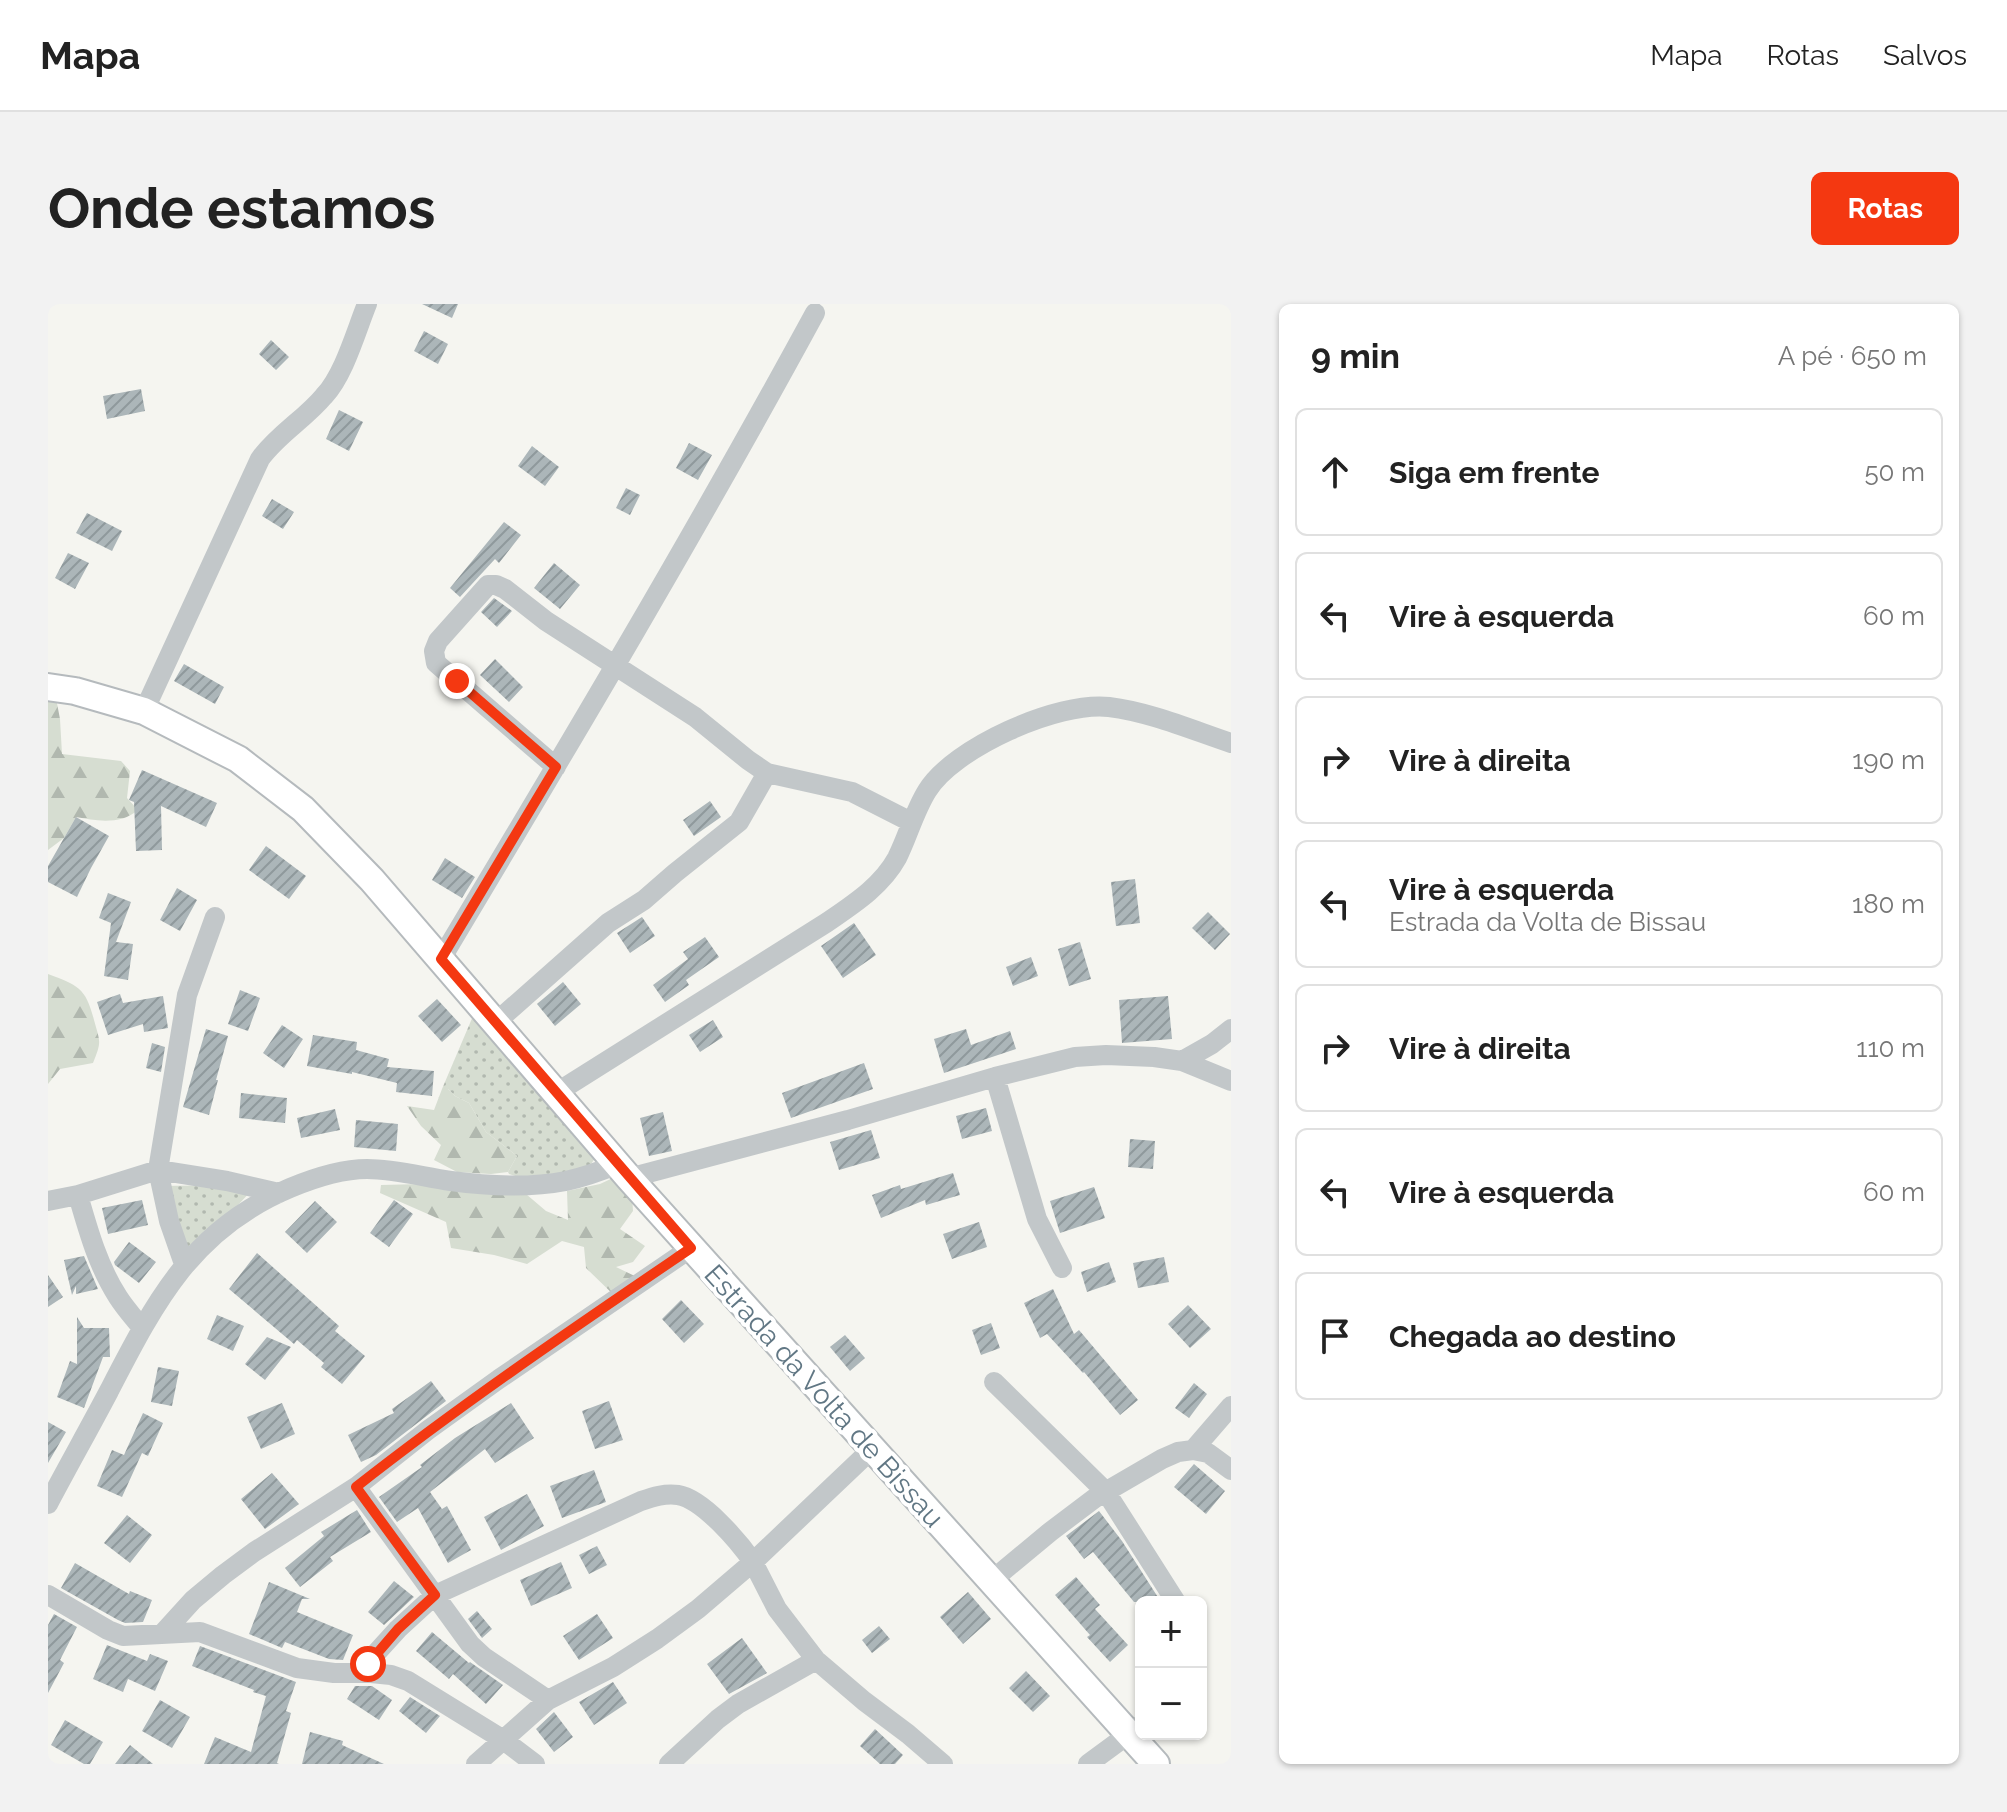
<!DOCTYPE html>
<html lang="pt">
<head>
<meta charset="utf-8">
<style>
  :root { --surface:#fff; --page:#f2f2f2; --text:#222; --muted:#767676; --line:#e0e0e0; --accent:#f43811 }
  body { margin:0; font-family:Raleway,sans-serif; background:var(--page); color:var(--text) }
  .controls { position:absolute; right:24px; bottom:24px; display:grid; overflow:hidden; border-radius:12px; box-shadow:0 2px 6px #0004 }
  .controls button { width:72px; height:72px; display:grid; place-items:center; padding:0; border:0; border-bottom:2px solid var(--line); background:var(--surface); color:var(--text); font:40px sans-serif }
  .stop { position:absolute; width:24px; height:24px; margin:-18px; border:6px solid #f43811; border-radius:50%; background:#fff }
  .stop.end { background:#f43811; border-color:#fff; box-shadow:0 2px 8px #0008 }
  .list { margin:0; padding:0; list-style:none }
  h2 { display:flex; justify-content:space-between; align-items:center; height:104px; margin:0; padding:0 32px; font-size:34px }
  h2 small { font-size:26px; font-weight:400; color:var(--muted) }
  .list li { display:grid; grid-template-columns:52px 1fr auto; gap:24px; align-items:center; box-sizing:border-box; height:128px; margin:0 16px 16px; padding:0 16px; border:2px solid var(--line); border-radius:12px }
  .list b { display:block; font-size:30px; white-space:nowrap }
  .list p { margin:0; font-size:26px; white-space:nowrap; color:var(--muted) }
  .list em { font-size:26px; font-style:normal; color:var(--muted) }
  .icon { flex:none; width:44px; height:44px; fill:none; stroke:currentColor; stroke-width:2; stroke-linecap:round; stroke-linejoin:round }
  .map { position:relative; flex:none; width:1183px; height:1460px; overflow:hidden; border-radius:12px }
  header { display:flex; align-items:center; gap:48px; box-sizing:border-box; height:112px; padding:0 40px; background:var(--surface); border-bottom:2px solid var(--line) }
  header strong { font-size:38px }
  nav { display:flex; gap:44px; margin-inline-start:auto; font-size:28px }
  .intro { display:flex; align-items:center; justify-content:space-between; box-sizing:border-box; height:192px; padding:0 48px }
  h1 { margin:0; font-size:56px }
  .button { padding:20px 36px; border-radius:12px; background:var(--accent); color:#fff; font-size:28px; font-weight:700 }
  main { display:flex; gap:48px; padding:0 48px }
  aside { flex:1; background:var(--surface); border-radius:12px; box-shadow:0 2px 6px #0004 }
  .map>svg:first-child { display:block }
</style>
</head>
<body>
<header>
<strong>Mapa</strong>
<nav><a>Mapa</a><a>Rotas</a><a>Salvos</a></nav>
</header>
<div class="intro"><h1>Onde estamos</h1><a class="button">Rotas</a></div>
<main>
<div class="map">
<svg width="1183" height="1460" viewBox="0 0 1183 1460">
  <defs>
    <pattern id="grass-dots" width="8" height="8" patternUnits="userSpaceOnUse" patternTransform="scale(2)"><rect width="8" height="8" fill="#d6ddd1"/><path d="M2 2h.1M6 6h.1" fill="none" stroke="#b1b8af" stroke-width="1.8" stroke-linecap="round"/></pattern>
    <pattern id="forest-firs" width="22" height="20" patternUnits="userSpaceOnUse" patternTransform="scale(2)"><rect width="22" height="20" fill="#d6ddd1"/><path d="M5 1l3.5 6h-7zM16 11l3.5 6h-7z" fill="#b1b8af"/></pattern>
    <pattern id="building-hatch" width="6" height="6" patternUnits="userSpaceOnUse" patternTransform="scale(2)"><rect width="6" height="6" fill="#acb6b9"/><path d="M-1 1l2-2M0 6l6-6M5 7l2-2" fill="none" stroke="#8f999c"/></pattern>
  </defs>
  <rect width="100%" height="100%" fill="#f5f5f0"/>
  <!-- grass -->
  <path fill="url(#grass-dots)" d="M428 705 547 854 540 865 480 876 461 870 460 868 469 852 438 828 421 799 407 792 400 785H394Z
    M185 881 204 886 140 955 110 882Z"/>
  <!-- forest -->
  <path fill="url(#forest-firs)" d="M0 388 7 389 12 415 14 450 73 457 82 467 79 494 90 506C73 521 48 517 28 513L16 534 0 546Z
    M0 670C30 681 38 684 46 716 52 738 54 737 45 759L12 765 0 780Z
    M394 785H400L407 792 421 799 438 828 469 852 460 868 443 870 409 868 386 856 393 841 373 822 359 802 386 806Z
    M569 872 584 891 585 907 572 925 597 942 585 958 568 963 593 975 572 997 538 964 536 943 514 937 479 960 446 951 403 944 398 918 332 889 333 881 373 880 478 890 498 907 520 916 519 887 552 880Z"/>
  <!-- building -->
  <path fill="url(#building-hatch)" d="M374 0H410L404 14Z
    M376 27 400 40 390 60 366 47Z
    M223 36 241 53 228 66 211 50Z
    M93 85 97 107 59 115 55 92Z
    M291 106 315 118 301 147 278 135Z
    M641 139 664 151 650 176 628 164Z
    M484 142 511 163 497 182 470 162Z
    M578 184 592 191 582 211 568 204Z
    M224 195 246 208 235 225 214 212Z
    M39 209 74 227 64 247 28 229Z
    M456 218 473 231 451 259 447 255 412 293 402 284Z
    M20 249 41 259 27 285 7 274Z
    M506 259 532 281 512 305 486 284Z
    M446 294 464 307 449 323 433 308Z
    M447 355 475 383 461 398 432 371Z
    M136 360 176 383 167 400 126 377Z
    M94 466 169 499 158 523 113 502 114 546 88 547 86 498 81 496Z
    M662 497 673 513 646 532 635 516Z
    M28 513 61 532 43 564 29 593 0 578V562Z
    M218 542 258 572 241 595 201 566Z
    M397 554 427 573 414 594 384 576Z
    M1087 575 1092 619 1068 622 1063 578Z
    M129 584 149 596 132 627 112 616Z
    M60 589 83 598 68 638 85 640 80 676 56 672 63 619 51 614Z
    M1160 608 1182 630 1167 646 1144 624Z
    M594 613 607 632 582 649 569 629Z
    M806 619 828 651 795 674 773 642Z
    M657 633 671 653 638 676 641 681 617 698 605 681 640 655 635 648Z
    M1032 638 1043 675 1021 682 1010 645Z
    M983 653 990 672 965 682 958 663Z
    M515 678 533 700 507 722 489 700Z
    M192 686 212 694 200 727 180 720Z
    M72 690 75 699 115 692 120 724 96 728 95 720 60 731 49 698Z
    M1120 692 1124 735 1074 739 1071 696Z
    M389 695 413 721 394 738 370 712Z
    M665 716 675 733 652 748 641 731Z
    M234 721 255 735 236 764 215 749Z
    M158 725 180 732 168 776H170L161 811 135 803Z
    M918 725 923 741 962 727 968 745 896 769 886 735Z
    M265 731 309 738 308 746 341 755 339 763 386 767 384 792 348 788 349 779 304 768V770L259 762Z
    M104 739 117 743 113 768 98 764Z
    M816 759 825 785 743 814 734 789Z
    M193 789 239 794 237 819 191 814Z
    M938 804 944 827 914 835 908 812Z
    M287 805 292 826 253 834 249 814Z
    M615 808 624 847 601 852 592 814Z
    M308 816 350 820 348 847 306 843Z
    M823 826 832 854 791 866 782 838Z
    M1082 835 1107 837 1105 865 1080 863Z
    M905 869 912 891 878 901 877 896 833 914 824 891 852 881 853 885Z
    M1046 883 1057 914 1012 929 1002 897Z
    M94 896 100 921 60 930 54 904Z
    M346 896 365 910 341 943 322 929Z
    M267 897 289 918 259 949 237 928Z
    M931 918 939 943 904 955 895 930Z
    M81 938 108 958 91 979 67 961 66 958Z
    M209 949 291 1022 287 1027 317 1052 294 1080 273 1063 276 1059 249 1036 246 1040 181 985Z
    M36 952 50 985 28 990V982L24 991 16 956Z
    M1116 953 1121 978 1090 984 1085 959Z
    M1061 958 1068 978 1039 988 1033 968Z
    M0 971 15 993 0 1003Z
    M1005 985 1026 1030 1031 1026 1090 1096 1072 1111 1036 1068 1035 1069 999 1030 992 1034 976 999Z
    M633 996 656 1020 636 1039 614 1015Z
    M1140 1001 1163 1025 1142 1044 1120 1020Z
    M169 1011 196 1022 185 1047 159 1035Z
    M29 1013 36 1024H61L62 1053H55L36 1104 9 1093 22 1057 29 1060Z
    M943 1019 952 1044 933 1051 924 1026Z
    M797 1031 817 1054 802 1067 782 1043Z
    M219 1033 243 1043 217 1076 197 1060Z
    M110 1063 131 1067 124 1102 103 1098Z
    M383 1077 398 1097 328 1151 313 1158 300 1131 346 1109 344 1105Z
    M1146 1079 1159 1090 1141 1114 1127 1104Z
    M561 1097 575 1136 547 1145 534 1107Z
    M234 1099 247 1130 213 1145 199 1113Z
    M463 1099 486 1134 447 1159 437 1145 382 1188 394 1205 399 1202 423 1246 400 1259 370 1204 349 1218 331 1193 374 1163 372 1161 407 1134Z
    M95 1109 115 1119 100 1152 94 1149 74 1193 49 1182 64 1146 76 1151Z
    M0 1118 18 1128 0 1159Z
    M1146 1160 1177 1187 1158 1210 1126 1183Z
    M546 1166 558 1198 514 1214 502 1182Z
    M224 1169 251 1200 217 1225 193 1195Z
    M479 1190 496 1222 453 1246 436 1213Z
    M309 1206 323 1228 282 1253 285 1257 252 1283 237 1264 276 1232 273 1228Z
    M1051 1207 1074 1237 1113 1298H1086L1045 1248 1036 1255 1018 1232Z
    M79 1211 104 1231 82 1259 56 1239Z
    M549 1242 559 1261 541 1270 531 1251Z
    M513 1258 524 1284 483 1302 472 1276Z
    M27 1259 81 1290 82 1287 104 1296 95 1318 77 1319 70 1316 13 1284Z
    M1028 1273 1052 1301 1047 1305 1080 1341 1062 1358 1039 1333 1042 1331 1007 1291Z
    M346 1277 366 1293 336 1321 320 1308Z
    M221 1278 262 1295H254L249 1308 305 1331 295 1356 281 1355 237 1338 234 1344 201 1330Z
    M920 1288 943 1315 915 1340 892 1313Z
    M429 1307 444 1325 434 1334 420 1315Z
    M6 1310 29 1323 12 1356 16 1359 0 1389V1321Z
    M549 1310 565 1334 531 1356 515 1332Z
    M831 1322 842 1335 824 1349 814 1336Z
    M384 1328 421 1359 422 1358 455 1381 438 1400 405 1370 401 1375 368 1347Z
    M694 1334 719 1369 681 1390 659 1360Z
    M59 1341 99 1357 102 1350 120 1357 107 1387 80 1375 75 1388 45 1375Z
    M152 1342 248 1378 238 1407 243 1409 229 1459 231 1460H156L167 1433 203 1448 218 1392 205 1388 206 1386 144 1362Z
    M978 1367 1002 1392 985 1408 961 1384Z
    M565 1378 579 1399 546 1421 531 1398Z
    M307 1382H324L344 1396 331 1416 299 1395Z
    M362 1393 392 1412 378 1429 351 1407Z
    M112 1396 142 1413 124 1444 94 1427Z
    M506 1408 525 1433 506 1448 488 1425Z
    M17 1416 55 1438 42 1460H36L3 1441Z
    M827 1425 855 1451 847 1460H832L812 1442Z
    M262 1428 295 1437 294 1441 336 1460H254Z
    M82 1441 105 1460H67Z"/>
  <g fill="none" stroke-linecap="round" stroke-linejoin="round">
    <!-- major casing -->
    <g stroke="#b5babd" stroke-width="30">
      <path id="major" d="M0 383 27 387 96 407 190 455 255 505 324 576 581 874 1108 1460"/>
    </g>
    <!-- minor -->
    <path stroke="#c2c7c9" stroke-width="20" d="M96 407 212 155C230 130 257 115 276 92 296 71 308 27 319 0
      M508 463 388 359 386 347 390 337 440 281H448L457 285 498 317 647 413 700 456 719 469 804 488 863 518
      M393 655C521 441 648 228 767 9
      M447 719 560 619 596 596 627 569 691 518 719 469
      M1134 757 1164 740 1183 725
      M947 773 989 915 1014 964
      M508 789 778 619C804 601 833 583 849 554 860 532 866 508 879 487 905 444 1010 397 1061 403 1102 408 1144 426 1183 439
      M581 874 800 816 947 773 1027 753 1058 751 1106 753 1134 757 1183 777
      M30 891C40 926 50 962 70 993 77 1004 86 1014 94 1024
      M0 897 30 891 110 866 179 877 231 889
      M136 960 121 917 110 866 139 691 167 613
      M946 1078 1058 1188 1128 1298
      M1145 1146 1183 1102
      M308 1183 422 1340 436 1353 500 1396
      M0 1200C20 1162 41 1125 61 1087 107 998 144 925 242 884 266 874 292 865 319 865 347 865 375 873 403 877 440 882 482 884 518 877 536 873 553 867 570 860
      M943 1277 1002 1228 1047 1194 1114 1155 1130 1148 1145 1146 1160 1149 1183 1166
      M0 1291 60 1326 75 1332 152 1328 249 1364 286 1369H323L343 1371 360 1377 454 1435 487 1460
      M115 1329 145 1296 175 1271 206 1248 308 1183 380 1126 451 1075 643 944
      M310 1369 350 1325 387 1291 593 1197C605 1193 617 1189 630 1191 655 1195 691 1238 705 1258L824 1145
      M428 1460 500 1396 565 1363 609 1335 650 1305 705 1258 729 1305 768 1356 816 1397 860 1430 895 1460
      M621 1460 670 1415 690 1400 768 1356
      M1040 1460 1093 1421"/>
    <!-- major -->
    <use href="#major" stroke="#fff" stroke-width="26"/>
  </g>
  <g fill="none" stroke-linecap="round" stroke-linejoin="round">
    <!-- route -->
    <path stroke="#f43811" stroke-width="10" d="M320 1360 350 1325 387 1291 308 1183C416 1098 530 1021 643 944L393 655 508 463 409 377"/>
  </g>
  <g text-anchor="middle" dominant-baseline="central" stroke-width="8" stroke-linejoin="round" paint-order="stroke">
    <!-- street labels -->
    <g font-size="28" fill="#617784" stroke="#fff">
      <text transform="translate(776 1092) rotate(48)">Estrada da Volta de Bissau</text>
    </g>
  </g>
</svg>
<div class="controls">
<button>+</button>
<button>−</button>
</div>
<div class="stop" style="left:320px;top:1360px"></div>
<div class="stop end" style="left:409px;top:377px"></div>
</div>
<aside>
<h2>9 min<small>A pé · 650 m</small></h2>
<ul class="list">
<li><svg class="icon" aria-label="ahead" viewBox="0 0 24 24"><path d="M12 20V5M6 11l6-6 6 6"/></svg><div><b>Siga em frente</b></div><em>50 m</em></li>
<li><svg class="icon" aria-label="left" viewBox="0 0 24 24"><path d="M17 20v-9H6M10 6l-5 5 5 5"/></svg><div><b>Vire à esquerda</b></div><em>60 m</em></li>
<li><svg class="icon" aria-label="right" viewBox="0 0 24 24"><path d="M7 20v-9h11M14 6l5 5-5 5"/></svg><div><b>Vire à direita</b></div><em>190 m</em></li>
<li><svg class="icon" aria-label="left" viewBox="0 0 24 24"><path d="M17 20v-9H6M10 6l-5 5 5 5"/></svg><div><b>Vire à esquerda</b><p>Estrada da Volta de Bissau</p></div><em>180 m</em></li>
<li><svg class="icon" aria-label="right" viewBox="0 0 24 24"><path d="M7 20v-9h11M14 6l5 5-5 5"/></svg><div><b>Vire à direita</b></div><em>110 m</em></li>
<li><svg class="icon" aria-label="left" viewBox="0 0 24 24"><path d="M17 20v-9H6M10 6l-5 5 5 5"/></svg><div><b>Vire à esquerda</b></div><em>60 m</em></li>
<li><svg class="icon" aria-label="arrive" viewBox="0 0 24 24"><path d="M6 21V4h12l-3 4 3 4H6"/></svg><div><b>Chegada ao destino</b></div></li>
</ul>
</aside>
</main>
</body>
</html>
